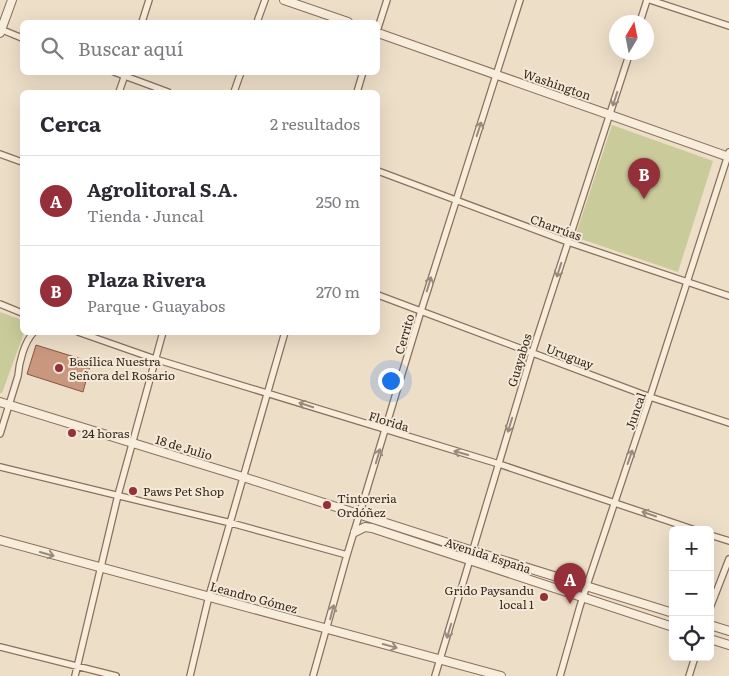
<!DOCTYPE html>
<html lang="es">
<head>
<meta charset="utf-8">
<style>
  :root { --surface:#fff; --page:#f7f7f7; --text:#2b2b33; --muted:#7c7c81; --line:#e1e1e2; --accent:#952f39 }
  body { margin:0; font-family:Literata,serif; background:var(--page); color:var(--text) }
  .controls { position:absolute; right:15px; bottom:15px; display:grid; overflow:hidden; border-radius:8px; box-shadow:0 5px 20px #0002 }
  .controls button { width:45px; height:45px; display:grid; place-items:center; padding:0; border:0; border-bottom:1px solid var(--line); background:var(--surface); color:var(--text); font:25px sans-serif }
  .compass { position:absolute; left:609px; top:15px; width:45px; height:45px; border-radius:50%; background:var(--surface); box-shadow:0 5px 20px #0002; rotate:10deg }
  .you { position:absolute; left:390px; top:380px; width:18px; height:18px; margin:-12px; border:4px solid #fff; border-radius:50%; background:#1a73e8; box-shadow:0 0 0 8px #1a73e833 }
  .badge { display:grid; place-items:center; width:32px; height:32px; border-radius:50%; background:var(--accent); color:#fff; font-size:16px; font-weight:700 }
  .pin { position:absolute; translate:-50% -41px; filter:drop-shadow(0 1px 2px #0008) }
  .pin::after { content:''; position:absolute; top:26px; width:18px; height:15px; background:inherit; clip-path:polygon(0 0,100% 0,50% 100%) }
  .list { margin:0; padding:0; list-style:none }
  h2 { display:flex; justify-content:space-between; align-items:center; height:65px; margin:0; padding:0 20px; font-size:21px }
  h2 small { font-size:16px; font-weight:400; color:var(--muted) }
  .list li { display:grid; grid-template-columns:32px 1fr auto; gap:15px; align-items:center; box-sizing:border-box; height:90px; padding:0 20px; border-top:1px solid var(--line) }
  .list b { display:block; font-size:19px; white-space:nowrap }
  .list p { margin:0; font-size:16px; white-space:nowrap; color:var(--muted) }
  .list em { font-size:16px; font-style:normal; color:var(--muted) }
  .icon { flex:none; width:28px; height:28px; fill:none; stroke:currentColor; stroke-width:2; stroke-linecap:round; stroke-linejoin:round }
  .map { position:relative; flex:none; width:729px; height:676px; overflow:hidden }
  .search { position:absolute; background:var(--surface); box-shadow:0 5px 20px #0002; left:20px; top:20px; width:360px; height:55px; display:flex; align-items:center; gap:12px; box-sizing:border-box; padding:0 18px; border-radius:8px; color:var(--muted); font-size:19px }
  .panel { position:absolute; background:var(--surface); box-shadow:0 5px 20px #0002; left:20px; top:90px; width:360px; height:245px; border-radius:8px }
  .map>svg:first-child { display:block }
</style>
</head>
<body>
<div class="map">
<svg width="729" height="676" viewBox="0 0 729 676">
  <rect width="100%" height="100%" fill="#eddec7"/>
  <!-- green -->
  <path fill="#c9cb9b" d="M612 125 713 161 678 272 575 237Z
    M0 312 22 320 24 333 2 393H0Z"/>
  <!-- building -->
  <path fill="#c9977e" stroke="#865844" d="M36 345 91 362 83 392 27 374Z"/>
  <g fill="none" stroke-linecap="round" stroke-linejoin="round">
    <!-- minor casing -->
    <g stroke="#88705d" stroke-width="8">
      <path id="minor" d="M650 0 729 26
        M142 22 149 0
        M257 22 265 0
        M640 22 647 0
        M378 28 387 0
        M0 29 22 38
        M114 72 168 92
        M119 92 126 72
        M234 92 241 72
        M357 92 363 72
        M0 154 22 162
        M378 171 568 242 729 296
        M378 295 650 397 729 423
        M0 304 22 313
        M78 332 155 359 499 464 695 530
        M0 434 18 376C19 363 24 342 34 332
        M0 467 231 523 347 555
        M710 535 729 541
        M710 608 729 559
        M0 647 116 676
        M75 676 118 495 163 332
        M190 676 209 596 285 332
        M313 676 347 555 421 311 520 0
        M435 676 532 353 630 52
        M560 676 580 606 650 397 729 152
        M689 676 695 657"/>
    </g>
    <!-- tertiary casing -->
    <g stroke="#88705d" stroke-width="10">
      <path id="tertiary" d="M284 0 348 22
        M0 33 12 0
        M378 33 729 157
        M0 402 243 477 473 551 673 613
        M355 532 365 527 372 528 673 627
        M0 540 501 676
        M710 625 729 631
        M710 639 729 645"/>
    </g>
    <!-- minor -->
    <use href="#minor" stroke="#f8ecda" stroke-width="5.5"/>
    <!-- tertiary -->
    <use href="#tertiary" stroke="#f8ecda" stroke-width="8"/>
  </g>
  <!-- one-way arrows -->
  <defs><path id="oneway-shaft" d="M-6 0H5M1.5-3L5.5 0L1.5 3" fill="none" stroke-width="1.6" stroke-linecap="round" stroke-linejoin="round" transform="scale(1.25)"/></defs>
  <g stroke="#988b7d">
    <use href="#oneway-shaft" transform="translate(615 99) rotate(108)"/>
    <use href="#oneway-shaft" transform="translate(479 129) rotate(-72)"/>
    <use href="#oneway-shaft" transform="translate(559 270) rotate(108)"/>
    <use href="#oneway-shaft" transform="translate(429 284) rotate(-73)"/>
    <use href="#oneway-shaft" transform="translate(306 405) rotate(-162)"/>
    <use href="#oneway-shaft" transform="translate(510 425) rotate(107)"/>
    <use href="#oneway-shaft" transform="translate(461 453) rotate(-164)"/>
    <use href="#oneway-shaft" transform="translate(378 456) rotate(-73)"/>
    <use href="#oneway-shaft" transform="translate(630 457) rotate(-71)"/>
    <use href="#oneway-shaft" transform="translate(649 514) rotate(-161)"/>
    <use href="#oneway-shaft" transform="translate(47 554) rotate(16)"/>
    <use href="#oneway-shaft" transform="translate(332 612) rotate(-75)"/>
    <use href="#oneway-shaft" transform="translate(449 631) rotate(107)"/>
    <use href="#oneway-shaft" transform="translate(390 646) rotate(15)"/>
  </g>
  <!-- markers -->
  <g fill="#952f39" stroke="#f4e9d6" stroke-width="2">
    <circle cx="59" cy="368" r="5"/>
    <circle cx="72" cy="433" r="5"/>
    <circle cx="133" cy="491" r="5"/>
    <circle cx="327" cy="505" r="5"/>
    <circle cx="544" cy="597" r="5"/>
  </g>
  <g text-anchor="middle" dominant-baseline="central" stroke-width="4" stroke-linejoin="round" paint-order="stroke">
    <!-- street labels -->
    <g font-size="12" fill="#392a20" stroke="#f4e9d6">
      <text transform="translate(557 84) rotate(19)">Washington</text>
      <text transform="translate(556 227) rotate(20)">Charrúas</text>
      <text transform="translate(404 334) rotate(-74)">Cerrito</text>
      <text transform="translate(570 356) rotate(21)">Uruguay</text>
      <text transform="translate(519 360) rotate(-73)">Guayabos</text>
      <text transform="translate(635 411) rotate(-71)">Juncal</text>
      <text transform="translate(389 421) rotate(17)">Florida</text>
      <text transform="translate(184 447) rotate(17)">18 de Julio</text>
      <text transform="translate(488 555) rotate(18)">Avenida España</text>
      <text transform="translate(254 597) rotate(15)">Leandro Gómez</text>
    </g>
    <!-- poi labels -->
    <g font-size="12" fill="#392a20" stroke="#f4e9d6" text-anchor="start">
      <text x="69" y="361">Basílica Nuestra<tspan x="69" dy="14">Señora del Rosario</tspan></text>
      <text x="82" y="433">24 horas</text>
      <text x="143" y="491">Paws Pet Shop</text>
      <text x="337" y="498">Tintoreria<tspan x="337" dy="14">Ordóñez</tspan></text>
      <text x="534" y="590" text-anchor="end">Grido Paysandu<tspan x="534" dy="14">local 1</tspan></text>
    </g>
  </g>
</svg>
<div class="controls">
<button>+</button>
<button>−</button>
<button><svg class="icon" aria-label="locate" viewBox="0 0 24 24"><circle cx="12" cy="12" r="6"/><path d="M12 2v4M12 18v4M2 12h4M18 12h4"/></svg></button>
</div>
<svg class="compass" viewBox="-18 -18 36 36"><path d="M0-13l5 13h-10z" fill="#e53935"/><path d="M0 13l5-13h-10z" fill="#7c7c81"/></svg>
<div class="you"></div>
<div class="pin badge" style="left:570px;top:604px">A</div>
<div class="pin badge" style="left:644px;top:199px">B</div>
<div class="search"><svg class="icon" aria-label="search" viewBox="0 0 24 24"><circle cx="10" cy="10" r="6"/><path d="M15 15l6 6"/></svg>Buscar aquí</div>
<section class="panel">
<h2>Cerca<small>2 resultados</small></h2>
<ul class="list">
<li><span class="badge">A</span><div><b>Agrolitoral S.A.</b><p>Tienda · Juncal</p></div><em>250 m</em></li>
<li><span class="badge">B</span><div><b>Plaza Rivera</b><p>Parque · Guayabos</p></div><em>270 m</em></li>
</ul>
</section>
</div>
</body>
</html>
